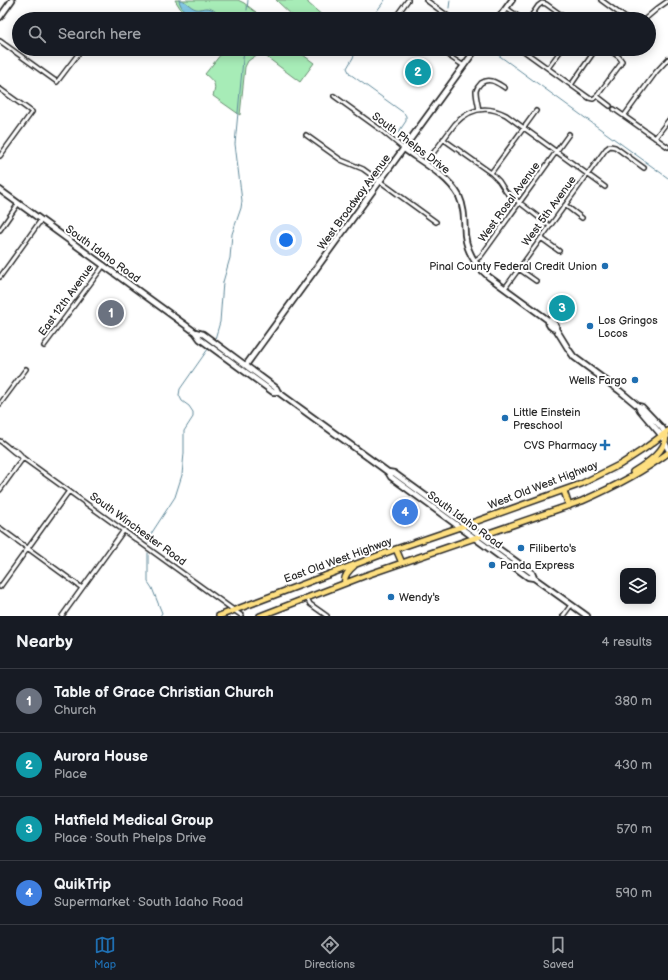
<!DOCTYPE html>
<html lang="en">
<head>
<meta charset="utf-8">
<style>
  :root { --surface:#171b24; --page:#242831; --text:#f1f3f6; --muted:#9ea1a6; --line:#363941; --accent:#1f6fb2 }
  body { margin:0; font-family:"Balsamiq Sans",sans-serif; background:var(--page); color:var(--text) }
  .controls { position:absolute; right:12px; bottom:12px; display:grid; overflow:hidden; border-radius:8px; box-shadow:0 2px 10px #0003 }
  .controls button { width:36px; height:36px; display:grid; place-items:center; padding:0; border:0; border-bottom:1px solid var(--line); background:var(--surface); color:var(--text); font:20px sans-serif }
  .you { position:absolute; left:286px; top:240px; width:14px; height:14px; margin:-10px; border:3px solid #fff; border-radius:50%; background:#1a73e8; box-shadow:0 0 0 6px #1a73e833 }
  .badge { display:grid; place-items:center; width:26px; height:26px; border-radius:50%; background:var(--accent); color:#fff; font-size:13px; font-weight:700 }
  .pin { position:absolute; translate:-50% -50%; border:2px solid #fff; box-shadow:0 1px 4px #0006 }
  .list { margin:0; padding:0; list-style:none }
  h2 { display:flex; justify-content:space-between; align-items:center; height:52px; margin:0; padding:0 16px; font-size:17px }
  h2 small { font-size:13px; font-weight:400; color:var(--muted) }
  .list li { display:grid; grid-template-columns:26px 1fr auto; gap:12px; align-items:center; box-sizing:border-box; height:64px; padding:0 16px; border-top:1px solid var(--line) }
  .list b { display:block; font-size:15px; white-space:nowrap }
  .list p { margin:0; font-size:13px; white-space:nowrap; color:var(--muted) }
  .list em { font-size:13px; font-style:normal; color:var(--muted) }
  .icon { flex:none; width:22px; height:22px; fill:none; stroke:currentColor; stroke-width:2; stroke-linecap:round; stroke-linejoin:round }
  .map { position:relative; flex:none; width:668px; height:616px; overflow:hidden }
  .search { position:absolute; background:var(--surface); box-shadow:0 2px 10px #0003; left:12px; right:12px; top:12px; height:44px; display:flex; align-items:center; gap:10px; box-sizing:border-box; padding:0 14px; border-radius:22px; color:var(--muted); font-size:15px }
  .sheet { height:308px; background:var(--surface) }
  nav { display:flex; justify-content:space-around; align-items:center; box-sizing:border-box; height:56px; border-top:1px solid var(--line); background:var(--surface); font-size:11px; color:var(--muted) }
  nav a { display:grid; justify-items:center; gap:2px }
  nav .on { color:var(--accent) }
  .map>svg:first-child { display:block }
</style>
</head>
<body>
<div class="map">
<svg width="668" height="616" viewBox="0 0 668 616">
  <rect width="100%" height="100%" fill="#fff"/>
  <filter id="ink" filterUnits="userSpaceOnUse"><feTurbulence type="fractalNoise" baseFrequency=".025" numOctaves="2"/><feDisplacementMap in="SourceGraphic" scale="8" xChannelSelector="R" yChannelSelector="G"/><feConvolveMatrix kernelMatrix="1 2 1 2 8 2 1 2 1" color-interpolation-filters="sRGB"/></filter>
  <g filter="url(#ink)">
    <!-- green -->
    <path fill="#a7ecb7" stroke="#698c71" d="M175 0H238L244 3 265 19H187Z
      M276 0H308V3L324 17 322 19H296Z
      M222 49H295L314 63 300 82 264 55 255 56 248 61 245 67 240 115 213 96C217 84 214 82 205 74L221 54Z"/>
    <!-- water -->
    <path fill="#83c8e4" stroke="#60899a" d="M179 0C186 0 189 7 196 9 200 10 202 8 206 8 213 8 218 13 221 19H210L200 17H189C186 14 179 4 179 0Z"/>
    <g fill="none" stroke-linecap="round" stroke-linejoin="round">
      <!-- stream -->
      <path stroke="#60899a" stroke-width="1" d="M449 8 450 0
        M247 10 248 0
        M371 19 385 0
        M358 49 347 68 350 74 404 113 406 116V121L398 133
        M490 49 668 178
        M215 339 220 322 223 282 230 258 232 234 241 208 242 201 235 144 244 49
        M149 542 151 534 175 497 182 475 184 453V431L193 417V412L189 406 182 401 179 395 180 389 208 349
        M148 553V582L152 588 162 613 160 616"/>
      <!-- street casing -->
      <g stroke="#2b2b2b" stroke-width="6">
        <path id="street" d="M426 0 452 19
          M601 0 627 19
          M506 8 522 19
          M402 19 397 15 408 0
          M529 19 538 6 542 3 546 4 567 19
          M645 19 658 8 668 1
          M0 41 57 82 82 49
          M442 49 452 58 464 66
          M521 49 589 98 593 99 597 96 620 65 622 61 619 57 608 49
          M548 68 562 49
          M571 85 596 49
          M0 89 32 112 0 156
          M334 96 381 130 404 149
          M597 96 610 106
          M614 109 668 147
          M479 110C478 104 476 97 476 91 477 87 479 85 481 83 490 77 497 83 505 88
          M624 116 656 72 668 59
          M306 135 341 160 363 169 374 177 436 222
          M655 138 668 121
          M443 139 491 173 499 181 506 192 511 196 550 226
          M425 164 455 124C470 108 487 105 506 115L605 187
          M491 173 536 111
          M565 205 582 218
          M0 230 18 204
          M541 238 559 251
          M474 261 481 256 569 134
          M519 269 536 281
          M0 277 41 220
          M505 288 606 149 610 146 615 147 644 168
          M44 346 104 265
          M0 404 26 369
          M0 441C8 446 14 454 23 458L242 616
          M11 448C16 450 20 453 23 458
          M0 490 23 458
          M0 528 82 588
          M0 587 69 491
          M307 598 310 604 327 616
          M62 616 124 530
          M563 616 571 605"/>
      </g>
      <!-- secondary casing -->
      <g stroke="#2b2b2b" stroke-width="8">
        <path id="secondary" d="M0 17 12 0
          M498 19 512 0
          M404 149C422 162 448 176 459 196 465 209 464 221 465 235 467 252 476 266 489 277L548 320H551L556 326V329L569 350 574 357 620 391 638 406 642 407 662 428 667 436
          M0 190 195 332 200 339 273 392H278
          M548 320C548 325 551 328 556 329
          M195 332 203 334 276 388 278 392 388 472 391 477 528 577 534 578
          M246 365 476 49
          M638 406 640 410 662 436 668 449
          M388 472 394 473 532 573 534 578 587 616"/>
      </g>
      <!-- primary casing -->
      <g stroke="#2b2b2b" stroke-width="8">
        <path id="primary" d="M633 472C646 464 668 450 666 433
          M564 491 569 506
          M396 549 402 563
          M345 583C343 577 349 570 354 566
          M219 616 396 549 466 525 581 484 621 464 644 449 668 431
          M260 616 364 576 582 501C612 488 641 473 668 453"/>
      </g>
      <!-- street -->
      <use href="#street" stroke="#fff" stroke-width="3"/>
      <!-- secondary -->
      <use href="#secondary" stroke="#fff" stroke-width="4.5"/>
      <!-- primary -->
      <use href="#primary" stroke="#fedf80" stroke-width="5"/>
    </g>
  </g>
  <!-- markers -->
  <g fill="#1f6fb2" stroke="#fff" stroke-width="1.5">
    <circle cx="605" cy="266" r="4"/>
    <circle cx="590" cy="326" r="4"/>
    <circle cx="635" cy="380" r="4"/>
    <circle cx="505" cy="418" r="4"/>
    <path d="M603 439h4v4h4v4h-4v4h-4v-4h-4v-4h4z"/>
    <circle cx="521" cy="548" r="4"/>
    <circle cx="492" cy="565" r="4"/>
    <circle cx="391" cy="597" r="4"/>
  </g>
  <g text-anchor="middle" dominant-baseline="central" stroke-width="4" stroke-linejoin="round" paint-order="stroke">
    <!-- street labels -->
    <g font-size="11" fill="#2b2b2b" stroke="#fff">
      <text transform="translate(411 143) rotate(37)">South Phelps Drive</text>
      <text transform="translate(354 202) rotate(-54)">West Broadway Avenue</text>
      <text transform="translate(509 202) rotate(-54)">West Rosal Avenue</text>
      <text transform="translate(549 211) rotate(-54)">West 5th Avenue</text>
      <text transform="translate(103 254) rotate(36)">South Idaho Road</text>
      <text transform="translate(66 300) rotate(-54)">East 12th Avenue</text>
      <text transform="translate(543 485) rotate(-21)">West Old West Highway</text>
      <text transform="translate(465 520) rotate(36)">South Idaho Road</text>
      <text transform="translate(138 529) rotate(36)">South Winchester Road</text>
      <text transform="translate(338 560) rotate(-20)">East Old West Highway</text>
    </g>
    <!-- poi labels -->
    <g font-size="11" fill="#2b2b2b" stroke="#fff" text-anchor="start">
      <text x="597" y="266" text-anchor="end">Pinal County Federal Credit Union</text>
      <text x="598" y="320">Los Gringos<tspan x="598" dy="13">Locos</tspan></text>
      <text x="627" y="380" text-anchor="end">Wells Fargo</text>
      <text x="513" y="412">Little Einstein<tspan x="513" dy="13">Preschool</tspan></text>
      <text x="597" y="445" text-anchor="end">CVS Pharmacy</text>
      <text x="529" y="548">Filiberto's</text>
      <text x="500" y="565">Panda Express</text>
      <text x="399" y="597">Wendy's</text>
    </g>
  </g>
</svg>
<div class="controls">
<button><svg class="icon" aria-label="layers" viewBox="0 0 24 24"><path d="M12 4l9 5-9 5-9-5zM3 14l9 5 9-5"/></svg></button>
</div>
<div class="you"></div>
<div class="pin badge" style="left:111px;top:313px;background:#6b7280">1</div>
<div class="pin badge" style="left:418px;top:72px;background:#0f9aa8">2</div>
<div class="pin badge" style="left:562px;top:308px;background:#0f9aa8">3</div>
<div class="pin badge" style="left:405px;top:512px;background:#3f7fe0">4</div>
<div class="search"><svg class="icon" aria-label="search" viewBox="0 0 24 24"><circle cx="10" cy="10" r="6"/><path d="M15 15l6 6"/></svg>Search here</div>
</div>
<section class="sheet">
<h2>Nearby<small>4 results</small></h2>
<ul class="list">
<li><span class="badge" style="background:#6b7280">1</span><div><b>Table of Grace Christian Church</b><p>Church</p></div><em>380 m</em></li>
<li><span class="badge" style="background:#0f9aa8">2</span><div><b>Aurora House</b><p>Place</p></div><em>430 m</em></li>
<li><span class="badge" style="background:#0f9aa8">3</span><div><b>Hatfield Medical Group</b><p>Place · South Phelps Drive</p></div><em>570 m</em></li>
<li><span class="badge" style="background:#3f7fe0">4</span><div><b>QuikTrip</b><p>Supermarket · South Idaho Road</p></div><em>590 m</em></li>
</ul>
</section>
<nav>
<a class="on"><svg class="icon" aria-label="map" viewBox="0 0 24 24"><path d="M3 6l6-2 6 2 6-2v14l-6 2-6-2-6 2zM9 4v14M15 6v14"/></svg>Map</a>
<a><svg class="icon" aria-label="directions" viewBox="0 0 24 24"><path d="M12 3l9 9-9 9-9-9zM9 14v-3h6M13 9l2 2-2 2"/></svg>Directions</a>
<a><svg class="icon" aria-label="saved" viewBox="0 0 24 24"><path d="M7 4h10v16l-5-4-5 4z"/></svg>Saved</a>
</nav>
</body>
</html>
